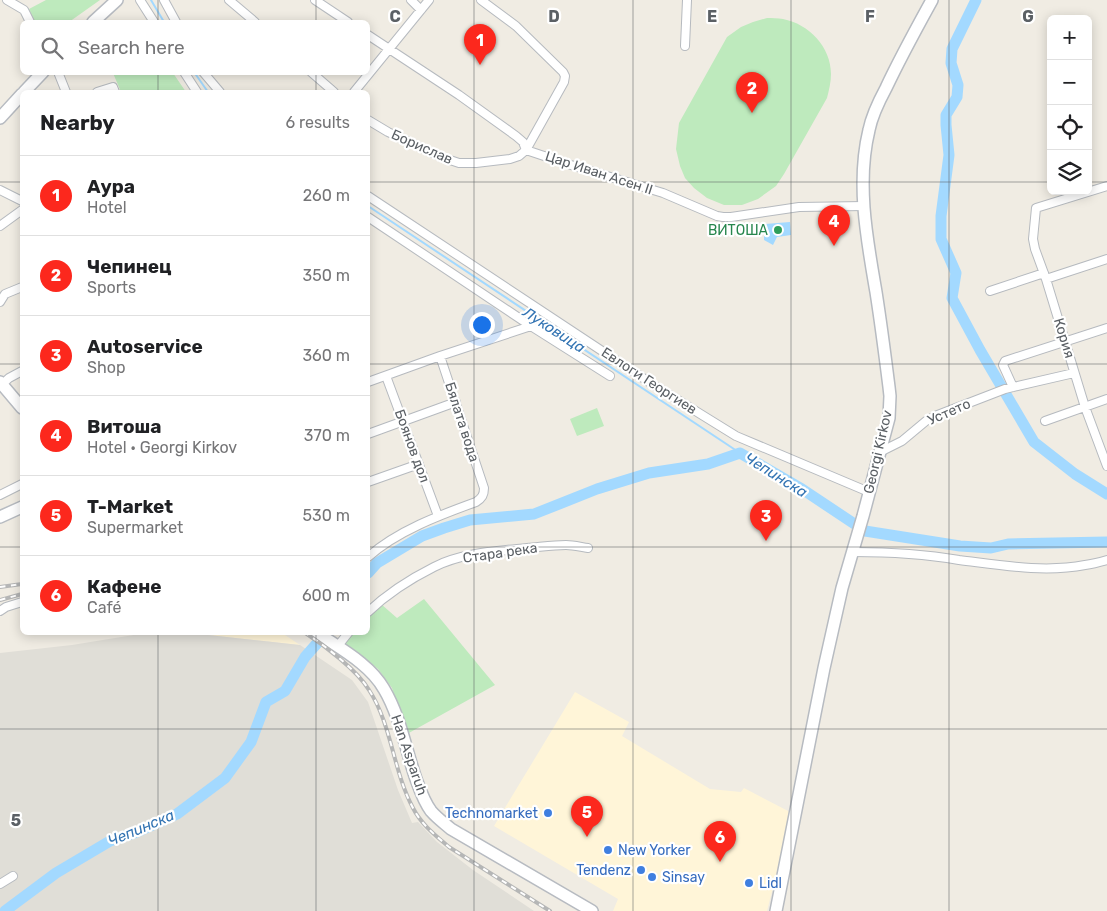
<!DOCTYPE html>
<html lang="en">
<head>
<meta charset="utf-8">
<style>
  :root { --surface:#fff; --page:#f2f2f2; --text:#202124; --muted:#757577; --line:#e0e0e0; --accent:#fc281d }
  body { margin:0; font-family:Rubik,sans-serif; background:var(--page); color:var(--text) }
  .controls { position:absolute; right:15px; top:15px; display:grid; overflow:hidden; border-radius:8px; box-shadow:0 2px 12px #0003 }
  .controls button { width:45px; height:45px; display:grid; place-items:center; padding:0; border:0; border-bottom:1px solid var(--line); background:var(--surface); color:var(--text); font:25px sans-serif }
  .you { position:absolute; left:481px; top:324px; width:18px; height:18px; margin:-12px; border:4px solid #fff; border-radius:50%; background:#1a73e8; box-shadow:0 0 0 8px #1a73e833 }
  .badge { display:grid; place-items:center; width:32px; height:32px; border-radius:50%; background:var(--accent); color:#fff; font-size:16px; font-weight:700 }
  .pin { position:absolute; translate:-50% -41px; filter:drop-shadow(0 1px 2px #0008) }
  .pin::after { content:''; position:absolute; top:26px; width:18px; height:15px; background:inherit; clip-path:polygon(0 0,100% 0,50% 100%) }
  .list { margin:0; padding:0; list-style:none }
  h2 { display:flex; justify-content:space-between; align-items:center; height:65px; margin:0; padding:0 20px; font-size:21px }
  h2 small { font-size:16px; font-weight:400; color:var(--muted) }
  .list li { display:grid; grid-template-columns:32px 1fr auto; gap:15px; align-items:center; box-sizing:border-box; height:80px; padding:0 20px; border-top:1px solid var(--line) }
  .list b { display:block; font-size:19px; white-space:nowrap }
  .list p { margin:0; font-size:16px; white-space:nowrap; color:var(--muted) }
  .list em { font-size:16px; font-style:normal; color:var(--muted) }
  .icon { flex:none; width:28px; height:28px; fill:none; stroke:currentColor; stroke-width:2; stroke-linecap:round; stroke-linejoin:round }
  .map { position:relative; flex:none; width:1107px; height:911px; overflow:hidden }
  .search { position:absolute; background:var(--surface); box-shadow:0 2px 12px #0003; left:20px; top:20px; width:350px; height:55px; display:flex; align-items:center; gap:12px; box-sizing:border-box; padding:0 18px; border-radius:8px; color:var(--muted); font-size:19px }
  .panel { position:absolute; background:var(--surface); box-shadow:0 2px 12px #0003; left:20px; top:90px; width:350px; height:545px; border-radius:8px }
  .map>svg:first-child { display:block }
</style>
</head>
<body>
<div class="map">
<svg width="1107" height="911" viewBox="0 0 1107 911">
  <rect width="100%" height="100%" fill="#f0ece3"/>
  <!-- commercial -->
  <path fill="#fff5d8" d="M190 633H282L300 645Z
    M575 692 629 722 622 736 710 789 741 792 744 788 792 813 767 911H613L618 899 494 826Z"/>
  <!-- industrial -->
  <path fill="#e0ded7" d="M152 632 190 633 300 645 352 680 368 702 398 790 412 823 418 822 437 842 473 870 534 911H0V653L72 645Z"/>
  <!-- green -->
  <path fill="#beeabd" d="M46 0H100L69 22H35L29 9Z
    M767 18C772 18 778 18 783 19 809 24 831 47 831 74 831 82 829 90 827 98L784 174 776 186 758 199 742 205H724L707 198 694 188 685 178 680 166 676 149 679 123 727 37 741 27 753 22Z
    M113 73H173L186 92H121Z
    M597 408 604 426 577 436 570 419Z
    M424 599 495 685 407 734 392 688 378 669 344 643 354 633 368 632V618L381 604 397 618Z"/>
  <!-- water -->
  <path fill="#a3d9ff" d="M790 222 791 235 777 237 773 245 764 240V236L766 235 765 224Z"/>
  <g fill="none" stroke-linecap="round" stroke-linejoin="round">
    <!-- stream -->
    <path stroke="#a3d9ff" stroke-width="2" d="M151 0 164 22
      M194 72 208 92
      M368 206 740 453"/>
    <!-- river -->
    <path stroke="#a3d9ff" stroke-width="11" d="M976 0 952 49 951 63 958 85 957 97 946 115V125L949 155 941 216V239L956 273 952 298 980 350 1034 442 1075 474 1107 494
      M368 573 377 563 422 536 444 528 470 520 534 514 597 489 649 473 708 464 740 453 802 489 865 531 960 546 991 548 1008 544 1107 542
      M5 911 56 873 110 841 137 832 177 814 225 778 251 742 266 702 285 691 305 657 327 632"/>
    <!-- street casing -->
    <g stroke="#b6babf" stroke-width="10">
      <path id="street" d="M7 0 24 10 30 22
        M140 0 154 22
        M164 0 176 22
        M229 0 255 22
        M315 0 348 22
        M411 0 421 10
        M368 35 459 95 516 136 523 142 526 150 571 165 663 193 717 216 723 217H731L799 207 864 206
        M685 46 687 0
        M58 72 66 92
        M184 72 197 92
        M203 72 220 92
        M311 72 334 92
        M97 92 113 87 115 92
        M354 92 429 0
        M368 120 388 132 441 157 459 163H476L510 159 519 156 526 150 564 82 565 76 563 72 516 26 481 0
        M1107 186 1036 208 1033 239 1035 249 1046 279 1085 407 1107 466
        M0 190 22 201
        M368 196 652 384 736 436 869 492
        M368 217 531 326 610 376
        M0 226 22 210
        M1046 279 1107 259
        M990 291 1044 273
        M0 302 5 294 22 287
        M386 376 438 516
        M368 382 440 356 531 326
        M0 386 9 378 22 371
        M1013 387 1003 365 1005 361 1107 328
        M1045 421 1107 399
        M368 434 456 402
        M880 452 902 441 926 421 935 416 1005 389 1074 373
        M368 482 419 464
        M0 495 22 484
        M853 552C888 552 924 554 959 560 1000 565 1044 573 1085 565 1092 564 1100 562 1107 560
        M368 557C397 531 440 515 476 502 482 498 484 495 484 488L440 356
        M0 611 6 607 22 602
        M368 612C387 594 410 579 434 567 461 553 497 551 527 548 540 547 553 545 566 545 573 545 581 547 588 548
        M337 647 349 632
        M0 884 13 876"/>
    </g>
    <!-- secondary casing -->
    <g stroke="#b7bbc1" stroke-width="14">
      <path id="secondary" d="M93 22 117 0
        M24 92 43 72
        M0 118 22 94
        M0 382 22 408
        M0 517 22 507
        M316 632C339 648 370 664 384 689 400 716 406 750 416 779 420 790 424 802 431 811 437 818 444 823 451 829L592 911
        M776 911 824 668 842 588 863 516 889 418 890 396 889 387C885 355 881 324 876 292 867 240 856 183 869 130 872 115 879 101 886 88 900 58 916 29 932 0"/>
    </g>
    <!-- street -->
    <use href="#street" stroke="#fff" stroke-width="8"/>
    <!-- secondary -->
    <use href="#secondary" stroke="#fff" stroke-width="11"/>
    <!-- rail casing -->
    <g stroke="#b5b6b6" stroke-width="4">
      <path id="rail" d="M0 587 22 584
        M0 600 22 594
        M304 632C324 645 357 670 369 690 392 725 393 771 413 808 421 824 435 835 449 847L550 911"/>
    </g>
    <!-- rail -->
    <use href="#rail" stroke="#fff" stroke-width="2" stroke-dasharray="5.5" stroke-linecap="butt"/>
  </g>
  <!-- grid -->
  <path fill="none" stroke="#5b6065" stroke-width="1" stroke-opacity="0.55" d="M158 0V22M316 0V22M474 0V911M633 0V911M791 0V911M949 0V911M158 72V92M316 72V92M0 182H22M368 182H1051M1088 182H1107M0 364H22M368 364H1107M0 547H22M368 547H1107M158 632V911M316 632V911M0 729H1107"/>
  <!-- markers -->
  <circle fill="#2e9e5b" stroke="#fff" stroke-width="2" cx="778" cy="230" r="5"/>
  <g fill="#3f7fe0" stroke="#fff" stroke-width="2">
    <circle cx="548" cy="813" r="5"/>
    <circle cx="608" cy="850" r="5"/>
    <circle cx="641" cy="870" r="5"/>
    <circle cx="652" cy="877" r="5"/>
    <circle cx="749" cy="883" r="5"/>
  </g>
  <g text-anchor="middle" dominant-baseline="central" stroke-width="4.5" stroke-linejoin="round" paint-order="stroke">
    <!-- street labels -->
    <g font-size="14" fill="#5b6065" stroke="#fff">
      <text transform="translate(422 147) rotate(24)">Борислав</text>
      <text transform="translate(599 173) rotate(18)">Цар Иван Асен II</text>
      <text transform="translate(1064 338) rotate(73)">Кория</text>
      <text transform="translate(649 381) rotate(33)">Евлоги Георгиев</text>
      <text transform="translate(949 412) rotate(-24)">Устето</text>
      <text transform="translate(462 422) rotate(72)">Бялата вода</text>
      <text transform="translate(412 446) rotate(70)">Боянов дол</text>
      <text transform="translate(878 452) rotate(-77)">Georgi Kirkov</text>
      <text transform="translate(500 553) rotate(-8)">Стара река</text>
      <text transform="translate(409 755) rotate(71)">Han Asparuh</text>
    </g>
    <!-- leisure labels -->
    <g font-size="14" fill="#27864d" stroke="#fff" text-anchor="end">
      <text x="768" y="230">ВИТОША</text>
    </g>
    <!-- shop labels -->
    <g font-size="14" fill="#366cbe" stroke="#fff" text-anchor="start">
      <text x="538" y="813" text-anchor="end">Technomarket</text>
      <text x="618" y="850">New Yorker</text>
      <text x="631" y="870" text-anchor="end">Tendenz</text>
      <text x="662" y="877">Sinsay</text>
      <text x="759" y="883">Lidl</text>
    </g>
    <!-- water labels -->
    <g font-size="15" font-style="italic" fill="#3374b3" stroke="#fff">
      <text transform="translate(554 330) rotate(33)">Луковица</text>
      <text transform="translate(776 475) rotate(32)">Чепинска</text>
      <text transform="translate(141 828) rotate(-23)">Чепинска</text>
    </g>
  </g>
  <g font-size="16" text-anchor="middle" font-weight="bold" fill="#5b6065" stroke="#fff" stroke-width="4.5" stroke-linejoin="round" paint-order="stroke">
    <text x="395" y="22">C</text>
    <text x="554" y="22">D</text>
    <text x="712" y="22">E</text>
    <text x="870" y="22">F</text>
    <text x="1028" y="22">G</text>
    <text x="16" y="826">5</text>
  </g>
</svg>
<div class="controls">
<button>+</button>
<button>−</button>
<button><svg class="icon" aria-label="locate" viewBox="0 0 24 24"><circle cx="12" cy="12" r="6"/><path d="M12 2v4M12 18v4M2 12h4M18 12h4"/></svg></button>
<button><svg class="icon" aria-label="layers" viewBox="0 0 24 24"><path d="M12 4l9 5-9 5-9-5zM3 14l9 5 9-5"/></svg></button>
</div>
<div class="you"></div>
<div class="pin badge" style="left:480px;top:65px">1</div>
<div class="pin badge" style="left:752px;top:113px">2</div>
<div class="pin badge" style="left:766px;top:541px">3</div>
<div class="pin badge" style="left:834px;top:246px">4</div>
<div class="pin badge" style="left:587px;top:837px">5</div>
<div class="pin badge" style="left:720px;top:862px">6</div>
<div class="search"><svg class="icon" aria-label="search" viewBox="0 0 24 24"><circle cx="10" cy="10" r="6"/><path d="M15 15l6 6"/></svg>Search here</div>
<section class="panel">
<h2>Nearby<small>6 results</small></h2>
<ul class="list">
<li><span class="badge">1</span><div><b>Аура</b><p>Hotel</p></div><em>260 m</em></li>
<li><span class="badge">2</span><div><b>Чепинец</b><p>Sports</p></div><em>350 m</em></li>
<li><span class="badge">3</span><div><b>Autoservice</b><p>Shop</p></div><em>360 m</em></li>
<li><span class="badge">4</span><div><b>Витоша</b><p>Hotel · Georgi Kirkov</p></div><em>370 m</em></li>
<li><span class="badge">5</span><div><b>T-Market</b><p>Supermarket</p></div><em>530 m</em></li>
<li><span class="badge">6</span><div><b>Кафене</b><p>Café</p></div><em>600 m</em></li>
</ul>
</section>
</div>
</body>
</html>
